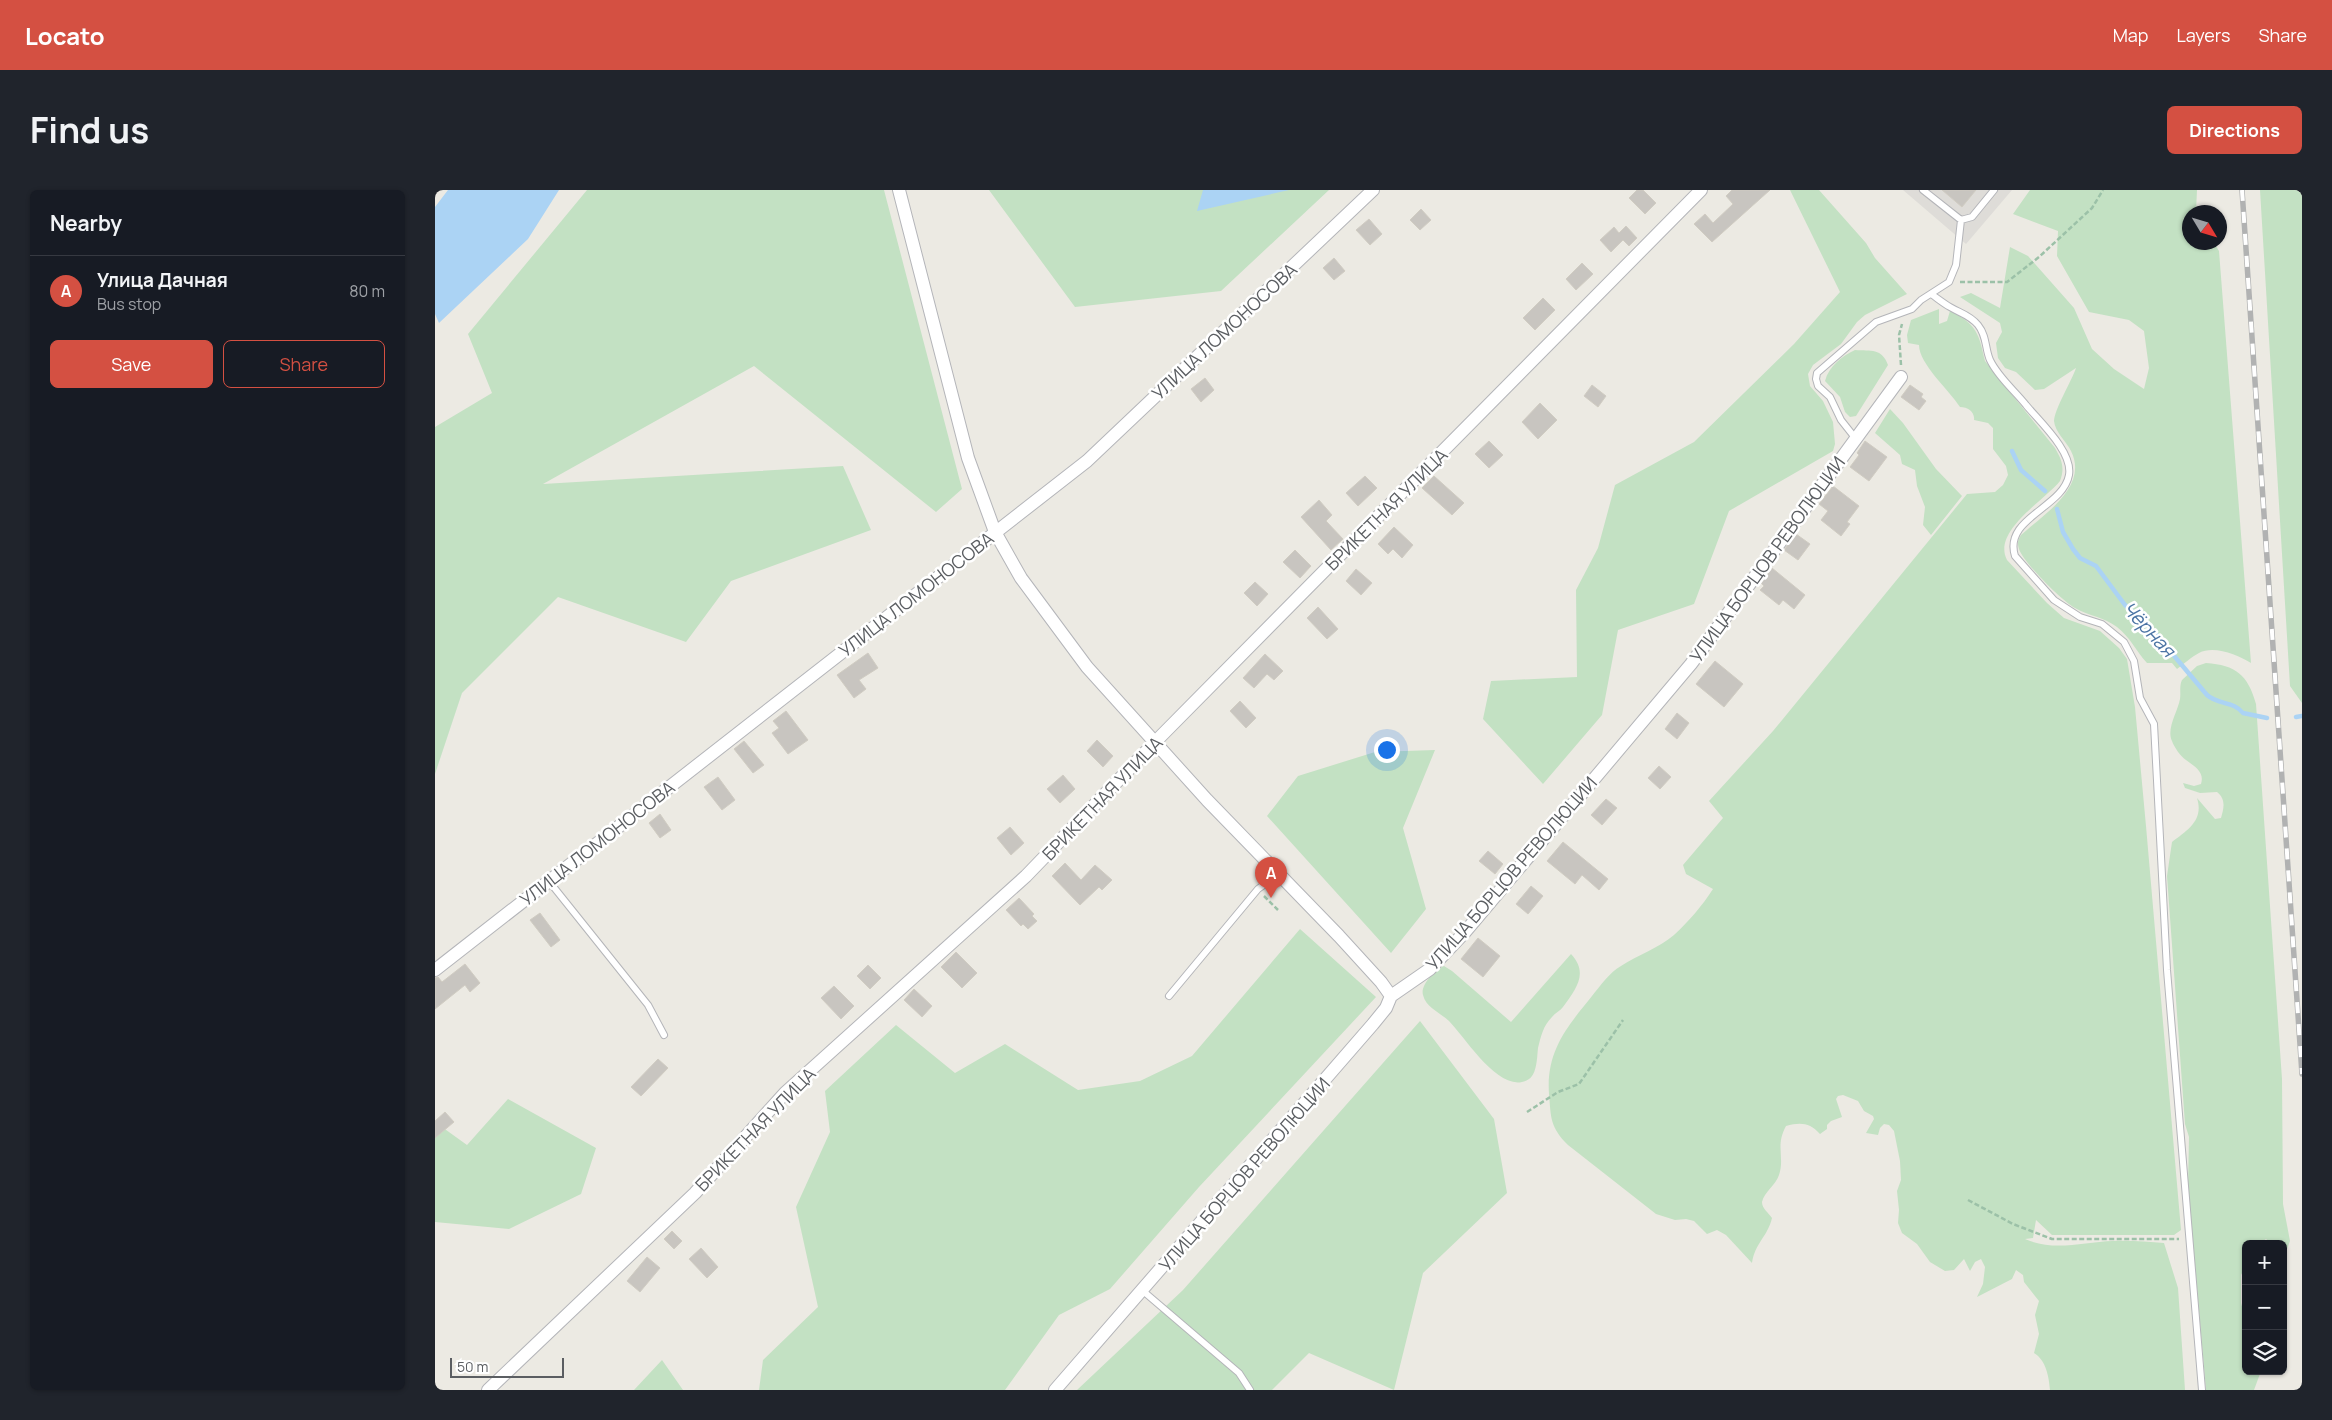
<!DOCTYPE html>
<html lang="en">
<head>
<meta charset="utf-8">
<style>
  :root { --surface:#171b24; --page:#20242c; --text:#f1f3f6; --muted:#9ea1a6; --line:#363941; --accent:#d45042 }
  body { margin:0; font-family:Manrope,sans-serif; background:var(--page); color:var(--text) }
  .controls { position:absolute; right:15px; bottom:15px; display:grid; overflow:hidden; border-radius:8px; box-shadow:0 1px 4px #0004 }
  .controls button { width:45px; height:45px; display:grid; place-items:center; padding:0; border:0; border-bottom:1px solid var(--line); background:var(--surface); color:var(--text); font:25px sans-serif }
  .compass { position:absolute; left:1747px; top:15px; width:45px; height:45px; border-radius:50%; background:var(--surface); box-shadow:0 1px 4px #0004; rotate:128deg }
  .scale { position:absolute; left:15px; bottom:12px; width:114px; box-sizing:border-box; padding-left:5px; border:2px solid #5b5e62; border-top:0; font-size:14px; line-height:18px; white-space:nowrap; color:#5b5e62; -webkit-text-stroke:4px #fff; paint-order:stroke }
  .you { position:absolute; left:951px; top:559px; width:18px; height:18px; margin:-12px; border:4px solid #fff; border-radius:50%; background:#1a73e8; box-shadow:0 0 0 8px #1a73e833 }
  .badge { display:grid; place-items:center; width:32px; height:32px; border-radius:50%; background:var(--accent); color:#fff; font-size:16px; font-weight:700 }
  .pin { position:absolute; translate:-50% -41px; filter:drop-shadow(0 1px 2px #0008) }
  .pin::after { content:''; position:absolute; top:26px; width:18px; height:15px; background:inherit; clip-path:polygon(0 0,100% 0,50% 100%) }
  .list { margin:0; padding:0; list-style:none }
  h2 { display:flex; justify-content:space-between; align-items:center; height:65px; margin:0; padding:0 20px; font-size:21px }
  h2 small { font-size:16px; font-weight:400; color:var(--muted) }
  .list li { display:grid; grid-template-columns:32px 1fr auto; gap:15px; align-items:center; box-sizing:border-box; height:70px; padding:0 20px; border-top:1px solid var(--line) }
  .list b { display:block; font-size:19px; white-space:nowrap }
  .list p { margin:0; font-size:16px; white-space:nowrap; color:var(--muted) }
  .list em { font-size:16px; font-style:normal; color:var(--muted) }
  .actions { display:flex; gap:10px; padding:15px 20px }
  .actions a { flex:1; padding:11px 0; border:1px solid var(--accent); border-radius:8px; text-align:center; font-size:18px; color:var(--accent) }
  .actions .main { background:var(--accent); color:#fff }
  .icon { flex:none; width:28px; height:28px; fill:none; stroke:currentColor; stroke-width:2; stroke-linecap:round; stroke-linejoin:round }
  .map { position:relative; flex:none; width:1867px; height:1200px; overflow:hidden; border-radius:8px }
  header { display:flex; align-items:center; gap:30px; box-sizing:border-box; height:70px; padding:0 25px; background:var(--accent); color:#fff }
  header strong { font-size:24px }
  nav { display:flex; gap:28px; margin-inline-start:auto; font-size:18px }
  .intro { display:flex; align-items:center; justify-content:space-between; box-sizing:border-box; height:120px; padding:0 30px }
  h1 { margin:0; font-size:35px }
  .button { padding:12px 22px; border-radius:8px; background:var(--accent); color:#fff; font-size:18px; font-weight:700 }
  main { display:flex; gap:30px; padding:0 30px }
  aside { flex:1; background:var(--surface); border-radius:8px; box-shadow:0 1px 4px #0004 }
  .map>svg:first-child { display:block }
</style>
</head>
<body>
<header>
<strong>Locato</strong>
<nav><a>Map</a><a>Layers</a><a>Share</a></nav>
</header>
<div class="intro"><h1>Find us</h1><a class="button">Directions</a></div>
<main>
<aside>
<h2>Nearby<small></small></h2>
<ul class="list">
<li><span class="badge">A</span><div><b>Улица Дачная</b><p>Bus stop</p></div><em>80 m</em></li>
</ul>
<div class="actions"><a class="main">Save</a><a>Share</a></div>
</aside>
<div class="map">
<svg width="1867" height="1200" viewBox="0 0 1867 1200">
  <rect width="100%" height="100%" fill="#eceae3"/>
  <!-- industrial -->
  <path fill="#dedcd8" d="M1468 0H1577L1531 54Z"/>
  <!-- green -->
  <path fill="#c3e1c3" d="M152 0H449L527 299 501 322 319 176 108 294 408 276 436 340 296 391 251 452 123 407 27 503 0 584V237L57 203 33 144Z
    M554 0H894L786 101 640 117Z
    M1355 0H1384L1431 53 1440 68 1472 104 1430 125 1422 132 1406 154 1378 175 1373 184 1375 196 1388 211 1398 232 1400 254 1398 261 1294 321 1259 414 1183 440 1167 525 1108 594 1048 529 1056 491 1142 487 1141 400 1163 358 1180 295 1259 252 1359 154 1405 102Z
    M1595 0H1762L1761 22H1754V52L1779 53 1784 61 1816 473C1803 465 1779 455 1764 463 1756 467 1749 474 1742 479L1737 473H1712C1701 461 1695 447 1682 437 1669 427 1654 426 1640 418 1627 411 1588 372 1584 359 1582 353 1583 350 1586 345 1609 324 1654 297 1636 261 1631 251 1620 242 1619 231 1619 220 1637 190 1641 178L1609 199 1600 200 1581 182 1570 178 1563 168 1561 153 1567 142 1565 133 1525 107 1536 103 1565 118 1575 57 1593 66 1639 118 1657 159 1679 179 1709 199 1714 178 1709 141 1694 130 1654 122 1622 66 1623 41 1578 24Z
    M1825 0H1867V513L1855 496Z
    M1504 119V134L1512 131 1515 121C1542 134 1544 144 1550 171L1620 258C1627 270 1630 278 1625 291 1609 311 1557 341 1572 370L1612 413 1629 428 1665 441 1684 458 1692 469 1700 517 1711 636 1746 1040 1739 1045H1617L1601 1030 1598 1048 1590 1049C1619 1062 1648 1052 1678 1051 1695 1050 1713 1052 1729 1053L1743 1098 1750 1200H1615C1614 1187 1611 1170 1599 1163L1604 1144 1600 1125 1604 1111 1589 1092 1588 1085 1581 1080 1577 1089 1542 1107 1548 1094 1550 1077 1546 1069 1540 1072 1535 1081 1529 1069 1519 1080 1510 1081 1495 1072 1482 1054 1467 1043 1463 1033 1464 1020 1462 1001 1466 990 1465 971 1459 941 1454 935 1449 934 1445 938 1443 945 1431 943 1439 929 1438 926 1429 921 1423 911 1408 905 1403 906 1401 909 1407 927 1396 931 1392 935V939L1385 944C1375 933 1366 932 1351 936 1340 956 1350 967 1344 985 1341 995 1329 1002 1327 1012 1327 1019 1334 1023 1337 1028 1333 1046 1320 1053 1317 1073L1291 1045 1282 1040 1272 1044 1259 1031 1251 1029 1240 1030 1221 1024 1133 955C1115 937 1116 928 1114 904 1111 861 1132 837 1157 806 1166 795 1174 783 1186 776 1203 765 1224 758 1239 745 1254 731 1267 716 1278 699L1251 684 1248 675 1288 628 1274 611 1338 541 1532 304 1560 302 1568 295 1573 285 1571 276 1558 259V238L1553 233 1539 230C1540 222 1533 217 1525 217 1515 201 1484 174 1484 155L1473 153 1472 145 1476 130Z
    M1420 160C1436 161 1447 158 1453 175L1421 226 1415 227 1410 222 1405 207 1390 191C1394 176 1407 166 1420 160Z
    M1455 219 1468 233 1501 279 1527 306 1496 345 1488 335 1490 317 1482 296 1480 280 1467 274 1465 265 1440 243Z
    M1771 473C1801 475 1813 485 1821 514L1847 889 1848 1014 1855 1051 1851 1062 1848 1061V1054H1837L1831 1049 1823 1054H1811V1076L1806 1085V1113L1811 1131V1181H1826L1819 1200H1771L1753 995 1754 947 1750 934 1732 686 1737 652C1753 640 1769 630 1762 608L1780 629 1786 628C1789 618 1791 609 1782 602L1765 603 1750 598 1748 593 1759 596 1766 594C1770 582 1759 576 1751 570 1746 567 1739 557 1737 551 1731 539 1743 521 1745 509 1746 503 1744 496 1747 490L1762 476Z
    M1000 560 968 638 991 719 956 763 832 626 863 586 940 562Z
    M865 739 941 807 764 997 675 1099 624 1125 570 1200H324L328 1170 383 1117 361 1017 395 942 390 901 461 835 520 883 570 854 643 900 705 891 757 866Z
    M1136 764C1154 783 1141 799 1128 817 1125 821 1120 823 1117 827 1108 836 1106 846 1103 858 1102 867 1102 884 1094 889 1066 907 1031 848 1014 831 1006 823 991 818 988 805 985 795 1000 780 1009 776L1017 781 1076 832Z
    M985 831 1059 929 1072 1003 988 1083 959 1200 874 1163 837 1200H642L748 1100Z
    M73 909 161 958 146 1004 74 1039 0 1032V932L32 955Z
    M227 1170 248 1200H199Z"/>
  <!-- water -->
  <path fill="#abd3f4" d="M13 0H124L93 49 4 133 0 124V17Z
    M768 0H854L762 21Z"/>
  <g fill="none" stroke-linecap="round" stroke-linejoin="round">
    <!-- stream -->
    <path stroke="#abd3f4" stroke-width="4.5" d="M1577 261 1586 280 1610 301
      M1622 319 1628 342 1638 359 1645 368 1661 376 1690 415 1714 436 1772 505C1783 515 1799 511 1808 523L1832 528
      M1861 527 1867 526"/>
  </g>
  <!-- building -->
  <path fill="#c8c5c0" stroke="#d0ccc2" d="M1202 0H1208L1221 13 1210 24 1194 8Z
    M1297 0H1335L1277 52 1259 34 1270 24 1278 33 1298 14 1291 6Z
    M1507 0H1541L1527 17Z
    M986 19 996 30 985 40 975 30Z
    M934 29 947 44 935 55 921 40Z
    M1191 36 1202 48 1194 56 1188 50 1176 62 1165 50 1179 37 1184 43Z
    M899 68 910 81 899 90 888 78Z
    M1147 73 1158 84 1141 100 1131 89Z
    M1108 108 1120 120 1100 140 1088 128Z
    M770 188 779 200 766 212 756 199Z
    M1157 195 1171 206 1163 217 1149 206Z
    M1475 195 1488 204 1486 207 1491 211 1484 220 1466 207Z
    M1105 213 1122 230 1103 249 1087 232Z
    M1054 251 1068 265 1054 278 1040 264Z
    M1430 251 1452 267 1434 291 1415 277 1424 265 1422 263Z
    M930 286 942 298 923 316 911 303Z
    M999 286 1029 313 1017 325 987 298Z
    M1398 296 1424 316 1412 332 1415 334 1406 346 1386 330 1393 321 1384 314Z
    M884 310 897 325 891 331 908 349 896 360 866 327Z
    M959 337 978 355 967 368 958 359 953 364 943 354Z
    M1361 344 1375 354 1363 370 1349 360Z
    M860 360 876 376 865 388 848 372Z
    M1337 378 1370 405 1359 419 1348 410 1344 415 1325 400 1329 396 1326 393Z
    M921 379 937 393 926 405 911 391Z
    M820 392 833 404 822 416 809 403Z
    M883 417 903 439 892 449 872 428Z
    M433 463 443 478 424 490 431 499 419 508 402 485Z
    M830 464 848 481 839 490 832 484 819 498 808 488Z
    M1280 471 1308 494 1289 517 1261 494Z
    M805 511 821 528 811 538 795 521Z
    M351 521 373 550 353 564 337 543 344 538 338 531Z
    M1242 523 1254 533 1242 549 1230 539Z
    M662 550 678 566 668 577 652 561Z
    M309 551 329 575 318 583 299 559Z
    M1224 576 1236 587 1225 599 1213 588Z
    M628 585 640 599 625 613 612 599Z
    M283 587 300 610 287 620 269 597Z
    M1171 609 1182 618 1167 635 1156 625Z
    M225 624 236 640 225 648 214 633Z
    M575 637 589 653 576 665 562 648Z
    M1128 652 1173 689 1164 700 1147 685 1140 694 1112 671Z
    M1053 661 1068 674 1060 684 1044 671Z
    M630 673 646 690 660 675 677 690 667 700 664 697 645 715 617 686Z
    M1096 696 1108 706 1093 724 1081 714Z
    M584 708 599 724 597 726 602 731 593 739 588 734 586 736 571 720Z
    M105 723 125 750 116 757 95 730Z
    M1043 748 1065 766 1048 787 1026 769Z
    M521 762 542 783 527 798 506 777Z
    M30 774 45 793 35 802 30 795 0 819V788L3 787 7 792Z
    M433 775 446 788 435 799 422 786Z
    M399 796 419 816 406 829 386 808Z
    M479 799 497 816 487 827 469 810Z
    M223 869 233 878 206 906 196 897Z
    M10 922 19 932 0 948V931Z
    M237 1041 247 1051 239 1059 229 1049Z
    M266 1058 283 1077 272 1088 254 1069Z
    M212 1067 225 1078 205 1102 192 1091Z"/>
  <g fill="none" stroke-linecap="round" stroke-linejoin="round">
    <!-- service casing -->
    <g stroke="#b4b5b9" stroke-width="8">
      <path id="service" d="M1488 0 1526 30 1537 27 1559 0
        M1496 104C1502 108 1508 113 1515 117 1525 123 1535 125 1543 135 1552 146 1550 159 1555 170 1563 187 1580 201 1591 215 1605 232 1638 262 1634 285 1628 318 1568 328 1580 366L1619 410 1645 427 1667 434 1689 452 1699 471 1705 508 1719 534 1732 780 1767 1200
        M1421 249 1406 230 1395 207 1383 196 1381 189 1382 183 1441 132 1477 119 1486 110 1514 92 1521 75 1526 30
        M113 690 213 815 229 845
        M734 806 823 699 844 684
        M708 1101 804 1183 815 1200"/>
    </g>
    <!-- minor casing -->
    <g stroke="#b4b5b9" stroke-width="14">
      <path id="minor" d="M464 0 533 268 560 342 586 388 652 477 772 610 904 746 946 792 956 806
        M0 780 652 271 938 0
        M53 1200 260 1003 350 903 591 686 727 545 1266 0
        M620 1200 938 834 951 818 956 806 995 779 1030 742 1256 474 1466 187"/>
    </g>
    <!-- path -->
    <path stroke="#9cc1a8" stroke-width="2.5" stroke-dasharray="5 2.5" stroke-linecap="butt" d="M1525 92H1572L1604 67 1657 18 1668 0
      M1466 175 1464 145 1467 134
      M829 706 843 720
      M1092 922 1123 902 1144 894 1188 830
      M1533 1010 1578 1034 1617 1049H1744"/>
    <!-- service -->
    <use href="#service" stroke="#fff" stroke-width="6"/>
    <!-- minor -->
    <use href="#minor" stroke="#fff" stroke-width="12"/>
    <!-- rail casing -->
    <g stroke="#b1b2b2" stroke-width="5.5">
      <path id="rail" d="M1807 0 1867 884"/>
    </g>
    <!-- rail -->
    <use href="#rail" stroke="#fff" stroke-width="4" stroke-dasharray="11" stroke-linecap="butt"/>
  </g>
  <g text-anchor="middle" dominant-baseline="central" stroke-width="5" stroke-linejoin="round" paint-order="stroke">
    <!-- street labels -->
    <g font-size="18" fill="#5b5e62" stroke="#fff">
      <text transform="translate(789 141) rotate(-43)">УЛИЦА ЛОМОНОСОВА</text>
      <text transform="translate(951 319) rotate(-45)">БРИКЕТНАЯ УЛИЦА</text>
      <text transform="translate(1332 369) rotate(-54)">УЛИЦА БОРЦОВ РЕВОЛЮЦИИ</text>
      <text transform="translate(481 404) rotate(-38)">УЛИЦА ЛОМОНОСОВА</text>
      <text transform="translate(667 608) rotate(-46)">БРИКЕТНАЯ УЛИЦА</text>
      <text transform="translate(162 653) rotate(-38)">УЛИЦА ЛОМОНОСОВА</text>
      <text transform="translate(1076 683) rotate(-49)">УЛИЦА БОРЦОВ РЕВОЛЮЦИИ</text>
      <text transform="translate(320 939) rotate(-46)">БРИКЕТНАЯ УЛИЦА</text>
      <text transform="translate(809 984) rotate(-49)">УЛИЦА БОРЦОВ РЕВОЛЮЦИИ</text>
    </g>
    <!-- water labels -->
    <g font-size="19" font-style="italic" fill="#4b74a4" stroke="#fff">
      <text transform="translate(1714 439) rotate(47)">Чёрная</text>
    </g>
  </g>
</svg>
<div class="controls">
<button>+</button>
<button>−</button>
<button><svg class="icon" aria-label="layers" viewBox="0 0 24 24"><path d="M12 4l9 5-9 5-9-5zM3 14l9 5 9-5"/></svg></button>
</div>
<svg class="compass" viewBox="-18 -18 36 36"><path d="M0-13l5 13h-10z" fill="#e53935"/><path d="M0 13l5-13h-10z" fill="#9ea1a6"/></svg>
<div class="scale">50 m</div>
<div class="you"></div>
<div class="pin badge" style="left:836px;top:708px">A</div>
</div>
</main>
</body>
</html>
